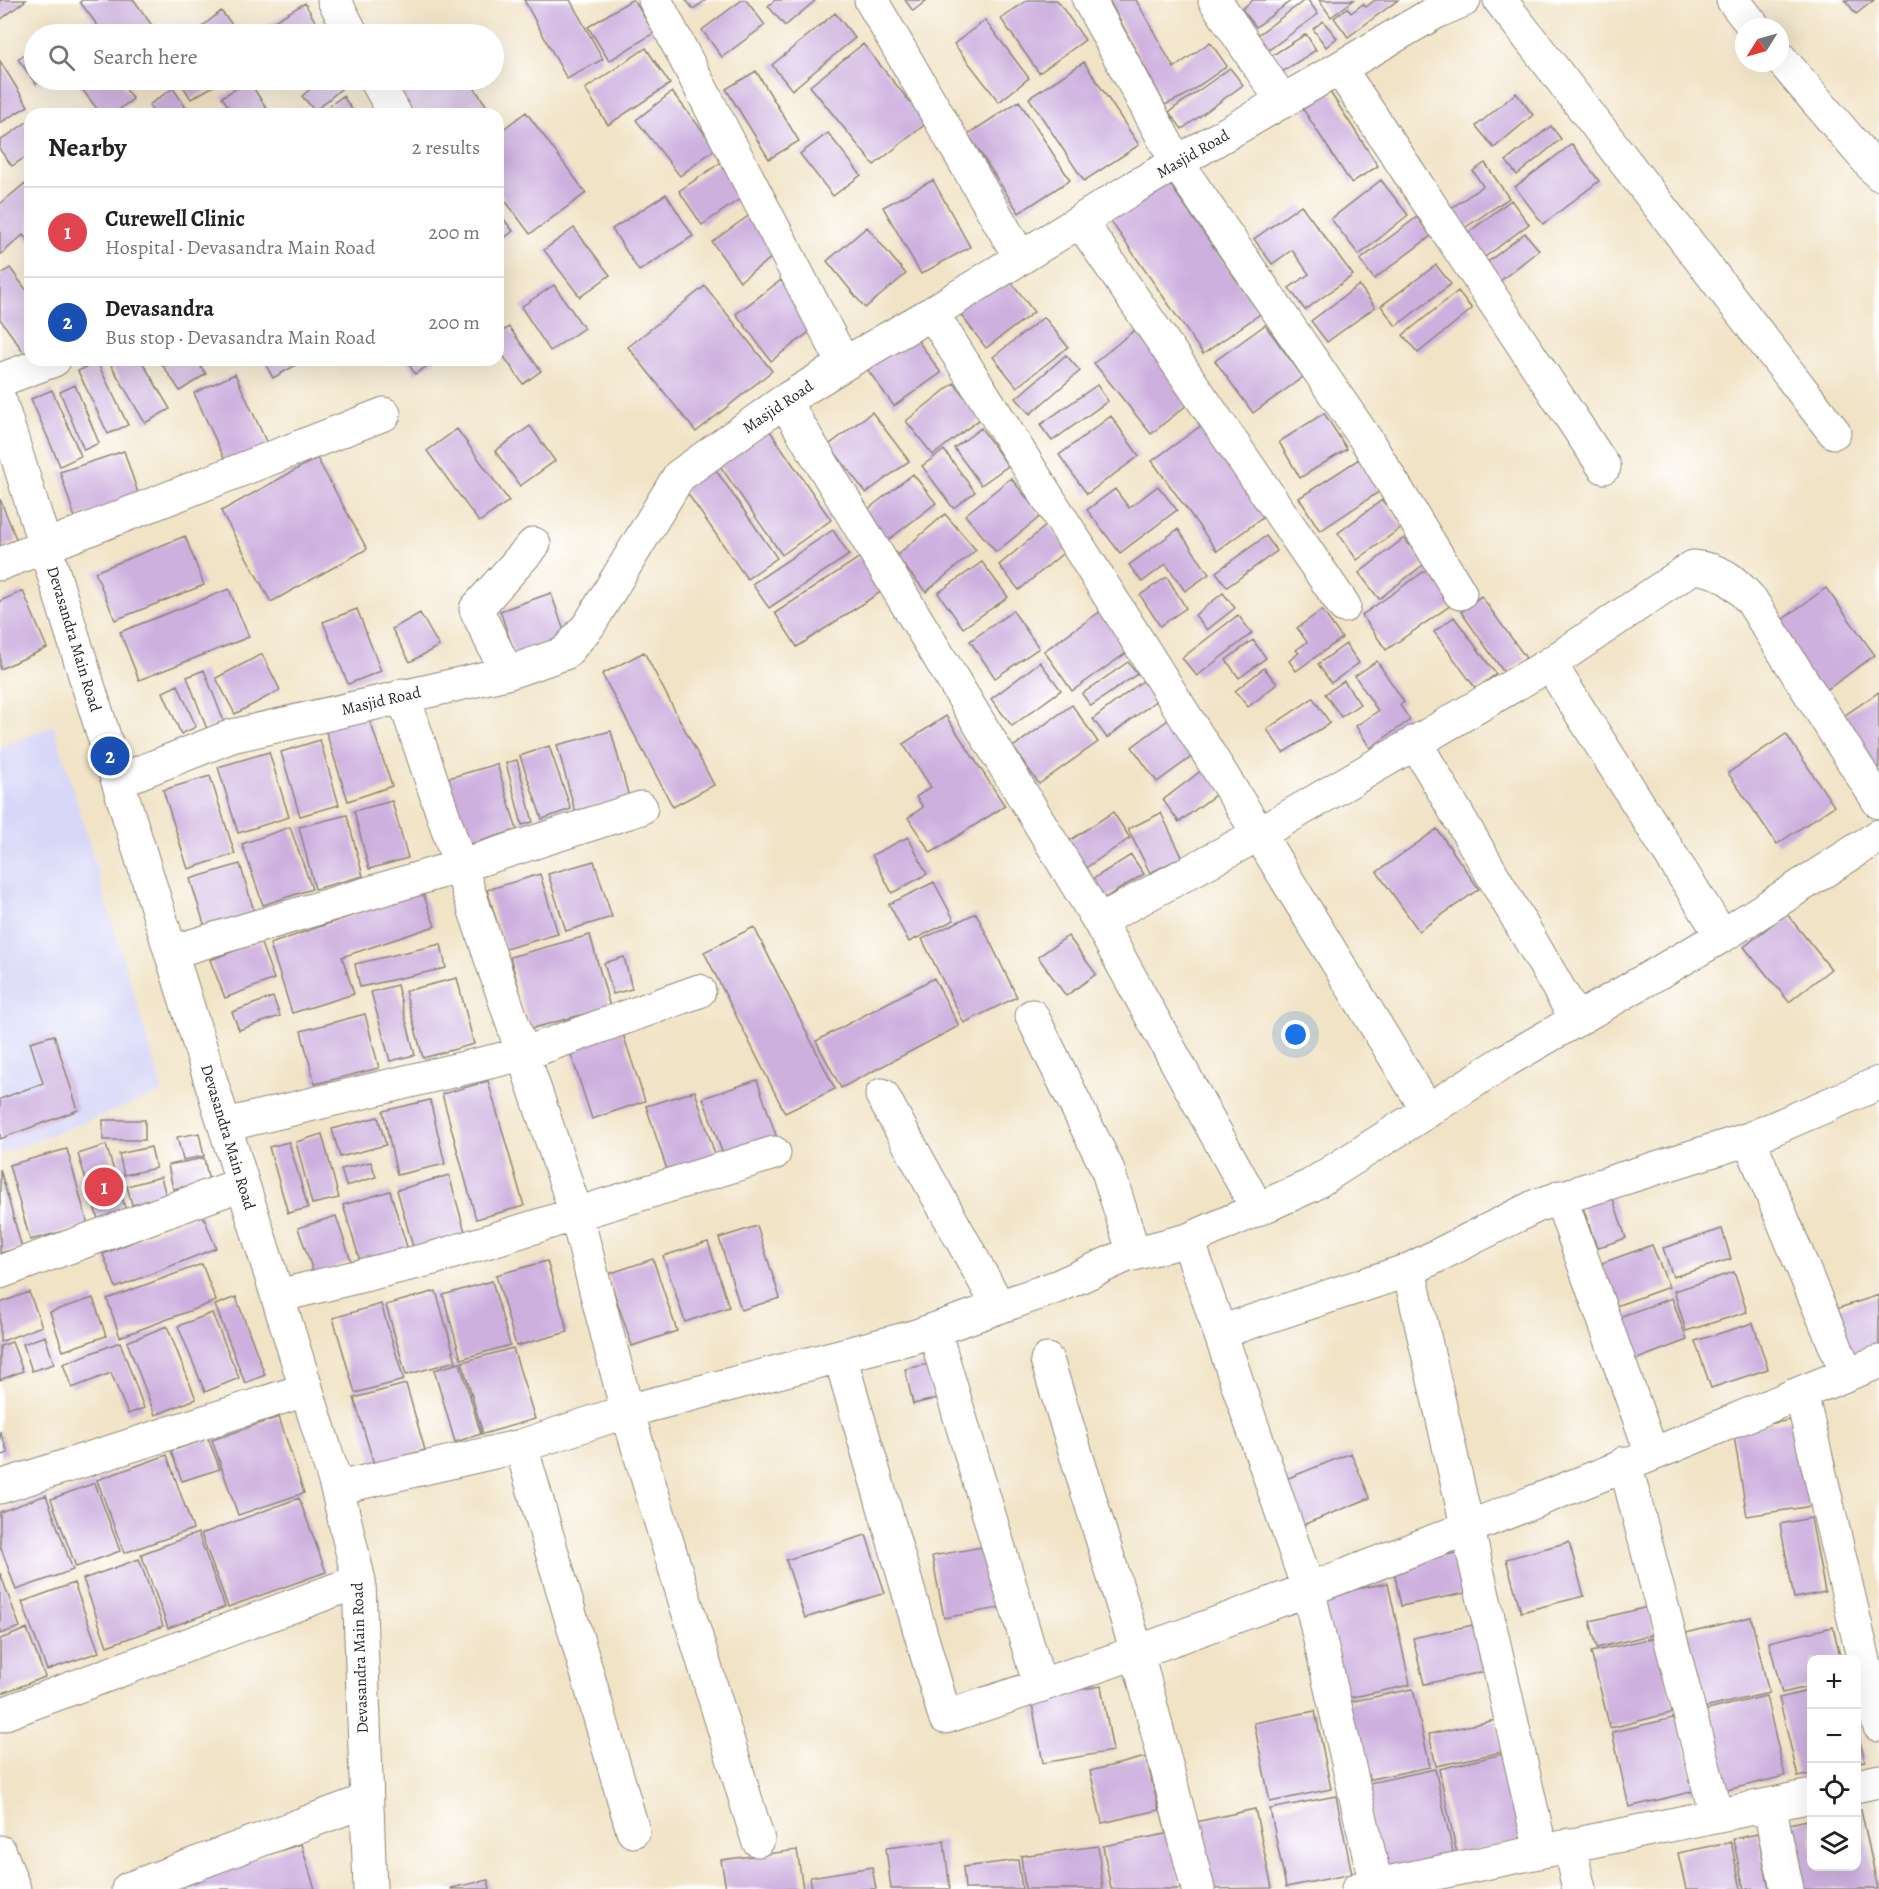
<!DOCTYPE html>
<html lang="en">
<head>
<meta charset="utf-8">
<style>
  :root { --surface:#fff; --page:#f2f2f2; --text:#222; --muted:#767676; --line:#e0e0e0; --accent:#c8321e }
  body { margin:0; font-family:Alegreya,serif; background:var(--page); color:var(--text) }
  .controls { position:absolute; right:18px; bottom:18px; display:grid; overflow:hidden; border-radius:12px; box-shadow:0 6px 24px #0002 }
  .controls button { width:54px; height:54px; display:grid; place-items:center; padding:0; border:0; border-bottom:2px solid var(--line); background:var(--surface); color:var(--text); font:30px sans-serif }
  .compass { position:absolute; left:1735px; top:18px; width:54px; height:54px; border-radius:50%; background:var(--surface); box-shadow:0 6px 24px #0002; rotate:233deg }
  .you { position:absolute; left:1296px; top:1035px; width:21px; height:21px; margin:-15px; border:4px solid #fff; border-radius:50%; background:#1a73e8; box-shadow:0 0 0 9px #1a73e833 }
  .badge { display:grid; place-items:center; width:39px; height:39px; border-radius:50%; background:var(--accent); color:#fff; font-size:20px; font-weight:700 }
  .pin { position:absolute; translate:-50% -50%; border:3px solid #fff; box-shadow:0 2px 6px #0006 }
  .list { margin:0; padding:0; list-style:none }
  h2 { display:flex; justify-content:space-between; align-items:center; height:78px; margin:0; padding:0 24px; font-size:26px }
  h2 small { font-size:20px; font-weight:400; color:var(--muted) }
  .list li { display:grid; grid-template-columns:39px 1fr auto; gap:18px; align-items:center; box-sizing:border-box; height:90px; padding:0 24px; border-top:2px solid var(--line) }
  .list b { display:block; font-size:22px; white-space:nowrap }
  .list p { margin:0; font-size:20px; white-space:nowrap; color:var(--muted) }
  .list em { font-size:20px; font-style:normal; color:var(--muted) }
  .icon { flex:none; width:33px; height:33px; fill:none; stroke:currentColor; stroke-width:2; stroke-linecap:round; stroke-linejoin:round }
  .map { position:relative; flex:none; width:1879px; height:1889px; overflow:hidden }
  .search { position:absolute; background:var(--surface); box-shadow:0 6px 24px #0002; left:24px; top:24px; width:480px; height:66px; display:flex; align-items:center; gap:15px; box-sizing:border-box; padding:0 21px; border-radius:33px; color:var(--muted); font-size:22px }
  .panel { position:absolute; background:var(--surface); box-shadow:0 6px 24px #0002; left:24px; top:108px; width:480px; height:258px; border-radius:18px }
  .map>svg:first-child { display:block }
</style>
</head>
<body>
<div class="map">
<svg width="1879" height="1889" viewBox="0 0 1879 1889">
  <rect width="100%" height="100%" fill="#fff"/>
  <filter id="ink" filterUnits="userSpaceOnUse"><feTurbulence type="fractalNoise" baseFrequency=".0167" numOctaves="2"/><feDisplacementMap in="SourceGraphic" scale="12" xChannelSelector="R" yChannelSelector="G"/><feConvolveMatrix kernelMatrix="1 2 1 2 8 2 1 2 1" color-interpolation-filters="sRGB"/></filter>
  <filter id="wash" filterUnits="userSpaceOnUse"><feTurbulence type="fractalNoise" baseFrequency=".008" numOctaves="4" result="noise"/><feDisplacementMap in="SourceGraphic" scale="24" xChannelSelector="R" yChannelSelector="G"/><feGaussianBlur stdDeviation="1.35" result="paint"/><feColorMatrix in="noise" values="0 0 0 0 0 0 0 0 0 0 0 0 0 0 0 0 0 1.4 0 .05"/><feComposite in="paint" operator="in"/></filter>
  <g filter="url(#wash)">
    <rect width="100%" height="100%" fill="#f1e3c6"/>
    <!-- built -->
    <path fill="#d8d7f8" d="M54 725 163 1092 0 1154V748Z"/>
    <g id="blocks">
      <!-- building -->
      <path fill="#ceb0df" d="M0 0H26L0 20Z
        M82 0H134L158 34H104L80 2Z
        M524 0H570L603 59 567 79Z
        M631 0H634L654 33 609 61 588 27Z
        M686 0H706L693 9Z
        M742 0H746L765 25 722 57 702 30Z
        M775 0H816L785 26 768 6Z
        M905 0H927L913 11Z
        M1027 0H1057L1085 40 1039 73 1001 19Z
        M1109 0H1136L1174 68 1210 42 1227 66 1184 96 1165 105Z
        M1253 0H1292L1256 27 1242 9Z
        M1305 0H1308L1318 14 1266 52 1255 37Z
        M1319 0H1354L1331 17Z
        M1375 0H1398L1348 37 1334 18 1347 8 1351 13 1363 4 1366 7Z
        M1845 0H1874L1856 14Z
        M305 3 317 25 301 34H252Z
        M221 11 240 34H203L199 29Z
        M835 13 855 38 792 90 772 65Z
        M985 20 1029 78 999 102 954 44Z
        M1323 21 1337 38 1326 47 1313 29Z
        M66 25 72 34H53Z
        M1306 34 1316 50 1279 74 1268 58Z
        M863 44 927 123 874 165 810 86Z
        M34 48V80H42L36 84 18 59Z
        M646 48 670 84 608 125 585 89Z
        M0 61 28 106 0 123Z
        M1084 62 1139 145 1084 181 1029 98Z
        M1230 68 1243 85 1182 129 1169 112Z
        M756 71 799 141 769 159 726 89Z
        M75 80H119L133 99 113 114H101Z
        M179 80H224L191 99Z
        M321 80H345L348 83 315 111 302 96Z
        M408 80H469L488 108 479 114H414L396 87Z
        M249 81 270 114H233L222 97Z
        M173 88 190 114H155L149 105Z
        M672 92 716 148 680 176 636 120Z
        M1330 92 1378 166 1351 183 1303 109Z
        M1516 93 1533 115 1494 148 1476 126Z
        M343 96 355 114H318Z
        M1019 101 1070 180 1019 213 968 134Z
        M526 112 586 193 530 234 498 191V133Z
        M30 120V154L12 166 0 150V141Z
        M1551 126 1561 139 1517 175 1506 161Z
        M828 133 861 175 833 196 800 154Z
        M1572 144 1599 181 1543 224 1515 187Z
        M723 161 747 194 702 225 679 191Z
        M1485 163 1509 198 1460 231 1446 212 1483 186 1473 171Z
        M933 180 970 247 921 274 883 207Z
        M1167 180 1260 314 1203 354 1110 220Z
        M1381 180 1408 215 1359 255 1331 219Z
        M24 184 30 191V243L23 235 0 255V204Z
        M666 194 693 236 639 271 612 229Z
        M1511 200 1529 224 1481 260 1464 236Z
        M1301 205 1353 275 1305 310 1289 288 1309 274 1292 250 1272 264 1254 239Z
        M498 212 513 231 498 243Z
        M751 214 779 252 740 281 712 242Z
        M1417 217 1431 236 1374 279 1360 260Z
        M867 227 906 274 865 308 827 261Z
        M574 228 610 275 580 297 544 250Z
        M1525 233 1539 250 1494 286 1480 268Z
        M1436 265 1451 284 1396 326 1381 306Z
        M10 268 30 295V361L0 319V275Z
        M1003 271 1034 312 986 348 955 307Z
        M781 280 816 327 771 361 736 314Z
        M554 285 584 328 550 351 521 307Z
        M1359 285 1375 307 1327 342 1311 321Z
        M705 286 772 371 696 432 628 347Z
        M1458 291 1472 309 1418 353 1403 335Z
        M1044 317 1068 347 1017 387 993 357Z
        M1265 325 1303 377 1253 413 1215 361Z
        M509 327 541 371 523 384 498 348V334Z
        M1136 329 1193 400 1151 434 1094 363Z
        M914 335 941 373 894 406 867 369Z
        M1066 355 1080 371 1030 414 1016 398Z
        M108 360H141L170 409 145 423Z
        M159 360H196L206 374 180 391Z
        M263 360H305L273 378Z
        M406 360H437L415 374Z
        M97 362 128 425 108 434 78 371Z
        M235 374 270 450 229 469 194 393Z
        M954 383 981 418 933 455 906 421Z
        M75 385 99 443 84 450 60 392Z
        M1097 385 1108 401 1052 441 1040 425Z
        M52 390 81 456 60 466 31 399Z
        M872 412 909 461 866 493 829 445Z
        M1324 413 1347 449 1300 478 1279 442Z
        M1111 416 1139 456 1087 494 1059 455Z
        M1205 423 1269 513 1217 551 1152 461Z
        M530 426 555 461 520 486 495 451Z
        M981 428 1008 466 981 485 954 448Z
        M457 429 509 501 479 522 427 451Z
        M770 431 831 520 782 555 720 466Z
        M944 450 975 492 953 508 922 466Z
        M124 451 139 496 75 518 60 472Z
        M317 458 367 549 271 602 221 511Z
        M1359 459 1380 491 1320 531 1299 498Z
        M713 466 777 558 747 579 683 487Z
        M913 474 936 503 887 541 863 513Z
        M1011 478 1041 516 996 552 965 515Z
        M1158 486 1177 510 1120 553 1087 510 1115 489 1129 508Z
        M0 499 17 541 0 548Z
        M1382 500 1402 527 1357 560 1338 533Z
        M945 514 976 550 926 592 896 556Z
        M1048 524 1068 549 1019 590 999 565Z
        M1178 529 1209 574 1185 591 1166 564 1142 582 1129 565Z
        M833 530 849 555 769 608 752 584Z
        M185 536 204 585 115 620 95 572Z
        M1266 536 1277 551 1227 587 1216 572Z
        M1404 538 1424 564 1379 599 1359 573Z
        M863 555 885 589 797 647 775 613Z
        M982 562 1008 597 963 628 938 593Z
        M1429 568 1454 603 1386 650 1362 615Z
        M1167 577 1186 608 1160 626 1140 595Z
        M1826 588 1875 655 1818 696 1769 629Z
        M229 589 249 637 139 680 120 632Z
        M23 591 47 648 0 669V601Z
        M551 593 566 637 515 655 500 611Z
        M1223 593 1235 608 1207 630 1195 615Z
        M1481 596 1526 658 1505 674 1461 612Z
        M357 609 381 671 348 684 323 622Z
        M1322 610 1342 638 1296 671 1289 661 1299 653 1296 650 1307 642 1297 628Z
        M1013 611 1039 648 995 678 970 641Z
        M1101 611 1129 651 1072 691 1044 651Z
        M420 613 439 646 410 662 392 629Z
        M1238 615 1252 633 1197 676 1182 658Z
        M1454 617 1496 674 1476 689 1434 632Z
        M1253 640 1266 658 1239 678 1226 660Z
        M1346 644 1359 663 1331 683 1318 664Z
        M644 652 714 785 673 807 602 674Z
        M262 654 280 690 235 714 216 678Z
        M1377 661 1404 702 1400 705 1410 720 1370 748 1356 726 1378 711 1355 676Z
        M1040 662 1061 690 1012 726 991 699Z
        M1128 662 1137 674 1091 706 1082 694Z
        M1264 668 1277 684 1248 707 1235 691Z
        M204 670 224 722 207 729 187 677Z
        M1144 680 1158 699 1107 738 1093 719Z
        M1344 681 1360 704 1341 717 1325 694Z
        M178 685 196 727 181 734 163 692Z
        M1879 692V793L1832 724Z
        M1313 698 1330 723 1283 753 1267 729Z
        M1072 705 1098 742 1039 784 1013 747Z
        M367 712 392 786 348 801 324 726Z
        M1176 714 1201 750 1157 782 1132 747Z
        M946 716 1005 806 931 853 908 818 923 807 916 797 931 787 903 744Z
        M611 731 629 797 575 811 557 745Z
        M1786 734 1834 806 1777 844 1728 773Z
        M320 740 339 805 300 816 281 752Z
        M549 746 571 809 542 819 520 756Z
        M269 752 289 817 238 833 218 767Z
        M517 760 533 822 522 825 506 763Z
        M497 764 517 830 465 846 445 779Z
        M1206 767 1223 789 1179 822 1163 800Z
        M210 776 235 854 188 869 163 790Z
        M392 801 408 858 369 869 354 811Z
        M1113 812 1130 838 1081 871 1063 845Z
        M1161 813 1182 857 1150 873 1128 829Z
        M347 815 363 876 315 889 299 827Z
        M290 827 312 889 263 905 242 844Z
        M1437 829 1479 889 1419 931 1377 872Z
        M908 837 927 874 892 893 872 855Z
        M1131 855 1144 874 1097 903 1085 884Z
        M594 861 612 917 566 931 548 874Z
        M240 864 254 911 205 927 190 879Z
        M540 874 558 934 505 949 487 890Z
        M934 882 954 920 909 942 889 904Z
        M422 891 435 926 342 957 354 994 292 1013 270 944Z
        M976 913 1017 997 964 1023 922 939Z
        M1786 913 1831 969 1789 1002 1744 947Z
        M754 927 835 1089 785 1113 704 952Z
        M590 935 610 1007 530 1029 510 957Z
        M1068 936 1096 974 1066 996 1038 957Z
        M260 941 274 979 225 998 210 960Z
        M441 944 446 968 360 987 355 964Z
        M624 957 632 989 613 994 604 963Z
        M457 978 474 1044 423 1058 405 991Z
        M934 978 959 1026 841 1088 816 1041Z
        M397 985 415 1055 390 1061 371 992Z
        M273 997 280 1016 239 1030 232 1012Z
        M365 1014 379 1068 315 1084 301 1031Z
        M622 1031 645 1101 592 1119 569 1048Z
        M54 1035 78 1110 0 1139V1099L43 1083 30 1042Z
        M757 1080 779 1144 726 1163 703 1098Z
        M488 1081 524 1206 476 1219 442 1094Z
        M695 1091 717 1161 669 1176 646 1106Z
        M430 1100 445 1164 397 1175 383 1111Z
        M378 1117 386 1145 340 1157 332 1129Z
        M103 1120H145V1140H103Z
        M199 1133 204 1156 183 1160 177 1137Z
        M322 1134 339 1198 312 1204 296 1142Z
        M289 1142 308 1208 288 1213 269 1147Z
        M106 1145 126 1210 98 1219 78 1154Z
        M151 1147 156 1168 124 1175 119 1154Z
        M67 1149 88 1225 30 1240 9 1165Z
        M204 1158 209 1182 173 1189 168 1165Z
        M371 1162 376 1177 346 1186 341 1169Z
        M0 1169 22 1248 0 1253Z
        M449 1175 467 1239 415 1254 397 1190Z
        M161 1177 166 1196 132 1205 127 1186Z
        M1610 1190 1626 1238 1597 1248 1580 1199Z
        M390 1191 411 1260 364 1274 343 1205Z
        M202 1213 216 1248 116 1288 103 1254Z
        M336 1216 351 1261 314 1274 298 1228Z
        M757 1226 780 1298 741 1310 719 1238Z
        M1722 1229 1731 1259 1673 1277 1663 1248Z
        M708 1242 729 1307 685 1322 663 1256Z
        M1652 1245 1669 1287 1613 1307 1602 1263Z
        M653 1259 677 1331 632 1346 608 1274Z
        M547 1261 568 1332 516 1346 496 1275Z
        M202 1264 216 1301 120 1337 107 1299Z
        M1734 1272 1747 1312 1686 1331 1674 1291Z
        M492 1281 510 1345 461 1359 443 1295Z
        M436 1291 456 1361 406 1375 386 1305Z
        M29 1292 42 1326 0 1342V1303Z
        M1879 1295V1346L1848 1356 1833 1310Z
        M236 1297 265 1375 245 1383 215 1305Z
        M93 1298 106 1336 63 1351 50 1312Z
        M1672 1298 1687 1340 1627 1363 1611 1320Z
        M381 1304 404 1380 355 1393 333 1318Z
        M212 1313 239 1378 205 1392 178 1326Z
        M1753 1323 1768 1369 1711 1388 1695 1341Z
        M167 1326 196 1399 155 1415 127 1342Z
        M45 1336 54 1364 32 1371 23 1344Z
        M12 1342 23 1371 0 1380V1346Z
        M120 1342 144 1408 128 1414 111 1373 72 1388 63 1364Z
        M513 1348 535 1419 483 1434 462 1362Z
        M948 1360 956 1394 913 1404 905 1369Z
        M460 1363 481 1434 455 1442 434 1370Z
        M406 1384 425 1450 374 1464 354 1398Z
        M279 1417 304 1493 238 1515 212 1440Z
        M1797 1419 1812 1506 1747 1516 1733 1430Z
        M0 1431 8 1453 0 1456Z
        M208 1438 220 1469 182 1481 171 1451Z
        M1351 1453 1370 1498 1300 1526 1281 1481Z
        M167 1455 193 1529 124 1553 97 1480Z
        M95 1483 120 1551 76 1567 51 1499Z
        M46 1495 73 1570 16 1590 0 1545V1512Z
        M299 1498 326 1572 228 1607 201 1534Z
        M1811 1518 1825 1592 1794 1598 1780 1524Z
        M198 1533 225 1607 168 1628 141 1554Z
        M866 1535 885 1593 805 1618 786 1560Z
        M1569 1542 1584 1596 1521 1612 1506 1559Z
        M1004 1543 1016 1605 944 1618 932 1556Z
        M1461 1552 1470 1592 1401 1606 1393 1566Z
        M139 1559 163 1626 107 1646 83 1579Z
        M0 1573 20 1627 0 1634Z
        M74 1583 99 1652 47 1670 22 1602Z
        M1388 1583 1410 1685 1339 1700 1316 1597Z
        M1648 1607 1654 1634 1597 1648 1590 1621Z
        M1751 1617 1769 1693 1704 1708 1686 1633Z
        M1473 1625 1483 1672 1424 1684 1413 1638Z
        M1833 1627 1841 1660H1812V1686L1782 1693 1769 1642Z
        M27 1629 45 1677 0 1694V1639Z
        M1657 1637 1675 1712 1610 1728 1591 1652Z
        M1101 1686 1113 1751 1043 1763 1031 1698Z
        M1413 1689 1430 1767 1361 1781 1344 1703Z
        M1812 1690V1774L1798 1777 1779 1698Z
        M1766 1696 1785 1776 1723 1791 1703 1711Z
        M1315 1711 1331 1789 1270 1802 1254 1723Z
        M1678 1717 1695 1791 1629 1807 1612 1732Z
        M1496 1720 1502 1752 1436 1766 1429 1734Z
        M1856 1727 1865 1761 1856 1763Z
        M1503 1754 1522 1841 1457 1854 1439 1769Z
        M1146 1757 1159 1810 1102 1823 1090 1771Z
        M1435 1769 1454 1857 1379 1872 1360 1785Z
        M1336 1796 1352 1874 1286 1887 1270 1809Z
        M1255 1809 1272 1888 1205 1889 1191 1823Z
        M1861 1809 1878 1889H1794L1780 1826 1812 1819V1866H1856V1810Z
        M1171 1833 1181 1889H1111L1103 1846Z
        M1758 1834 1769 1889H1744L1733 1839Z
        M944 1841 950 1889H891L886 1848Z
        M1731 1842 1741 1889H1686L1678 1853Z
        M301 1844 315 1889H184L181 1882Z
        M1098 1846 1103 1889H1025L1021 1856Z
        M797 1850 803 1889H726L721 1860Z
        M1018 1860 1022 1889H965L963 1867Z
        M872 1867 876 1889H812L810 1877Z
        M488 1880 490 1889H451V1888Z"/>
    </g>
  </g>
  <g filter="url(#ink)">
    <use href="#blocks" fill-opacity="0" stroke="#8e8778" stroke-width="1.5"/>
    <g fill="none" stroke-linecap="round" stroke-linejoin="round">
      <!-- minor casing -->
      <g stroke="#8e8778" stroke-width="35">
        <path id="minor" d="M334 0 352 34
          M655 0 844 364
          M871 0 1020 257
          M1089 0 1177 163 1367 441 1460 593
          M1215 0 1283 102
          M1500 0 1834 432
          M1733 0 1754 27
          M1780 58 1879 174
          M1340 69 1604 467
          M376 80 395 114
          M1081 222 1344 606
          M932 313 1259 834 1428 1111
          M0 380 54 360
          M784 401 1099 921 1257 1208
          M0 564 384 414
          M1550 664 1722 936
          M507 673 476 609 534 544
          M403 695 576 1213 627 1411 758 1840
          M1415 742 1577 1020
          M118 781 232 736 507 673 565 653 589 625 679 476 784 401 844 364 932 313 1133 188 1436 12 1464 0
          M1099 921 1259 834 1550 664 1693 567C1722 570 1732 579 1751 600L1879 802
          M171 952 460 866 641 808
          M1032 1016 1107 1168 1134 1254
          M882 1095 999 1307
          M225 1125 523 1054 699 991
          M1749 1139 1847 1374
          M1560 1197 1652 1454
          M1188 1240 1308 1588 1377 1889
          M1409 1270 1541 1851
          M0 1272 242 1184
          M278 1296 434 1258 774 1153
          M934 1330 1040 1686
          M1220 1332 1409 1270 1538 1205 1749 1139 1879 1083
          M840 1356 945 1717C1186 1640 1422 1547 1656 1453 1730 1423 1804 1390 1879 1362
          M1047 1360 1137 1652 1198 1889
          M1801 1393 1879 1725
          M521 1446 633 1831
          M1625 1463 1716 1815
          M0 1487 305 1390
          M337 1488 521 1446 627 1411 913 1337 1059 1286 1125 1256 1188 1240 1310 1186 1507 1060 1722 936 1879 836
          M0 1715 359 1581
          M1856 1786 1879 1781
          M1769 1805 1787 1889
          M1569 1845 1579 1889
          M0 1852 14 1889
          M128 1889 365 1801
          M1358 1889 1812 1796"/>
      </g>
      <!-- secondary casing -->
      <g stroke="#8e8778" stroke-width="35">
        <path id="secondary" d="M0 401 337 1488 359 1581 370 1889"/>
      </g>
      <!-- minor -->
      <use href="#minor" stroke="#fff" stroke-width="33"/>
      <!-- secondary -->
      <use href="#secondary" stroke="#fff" stroke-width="33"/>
    </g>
  </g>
  <g text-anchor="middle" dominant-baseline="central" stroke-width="6" stroke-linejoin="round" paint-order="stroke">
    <!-- street labels -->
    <g font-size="16" fill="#2b2b2b" stroke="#fff">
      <text transform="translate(1193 154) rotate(-30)">Masjid Road</text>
      <text transform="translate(778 407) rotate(-34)">Masjid Road</text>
      <text transform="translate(74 639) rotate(73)">Devasandra Main Road</text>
      <text transform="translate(381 701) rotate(-13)">Masjid Road</text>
      <text transform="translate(228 1137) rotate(73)">Devasandra Main Road</text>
      <text transform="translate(360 1658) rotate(-92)">Devasandra Main Road</text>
    </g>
  </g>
</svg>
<div class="controls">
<button>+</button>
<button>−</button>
<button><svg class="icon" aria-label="locate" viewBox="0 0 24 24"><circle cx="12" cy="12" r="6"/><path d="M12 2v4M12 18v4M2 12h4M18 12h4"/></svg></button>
<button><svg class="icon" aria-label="layers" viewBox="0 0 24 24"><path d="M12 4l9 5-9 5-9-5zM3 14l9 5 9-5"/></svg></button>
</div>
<svg class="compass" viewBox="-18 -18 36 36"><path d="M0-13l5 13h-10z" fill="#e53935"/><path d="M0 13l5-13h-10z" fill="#767676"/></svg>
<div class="you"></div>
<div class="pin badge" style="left:104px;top:1187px;background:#e0444e">1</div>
<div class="pin badge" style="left:110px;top:756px;background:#1a4fb4">2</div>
<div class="search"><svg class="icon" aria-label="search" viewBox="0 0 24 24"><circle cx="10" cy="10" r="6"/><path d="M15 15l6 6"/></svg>Search here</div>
<section class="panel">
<h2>Nearby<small>2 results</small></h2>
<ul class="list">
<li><span class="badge" style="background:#e0444e">1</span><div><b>Curewell Clinic</b><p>Hospital · Devasandra Main Road</p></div><em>200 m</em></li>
<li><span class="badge" style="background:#1a4fb4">2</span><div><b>Devasandra</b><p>Bus stop · Devasandra Main Road</p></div><em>200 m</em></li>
</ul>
</section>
</div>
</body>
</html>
